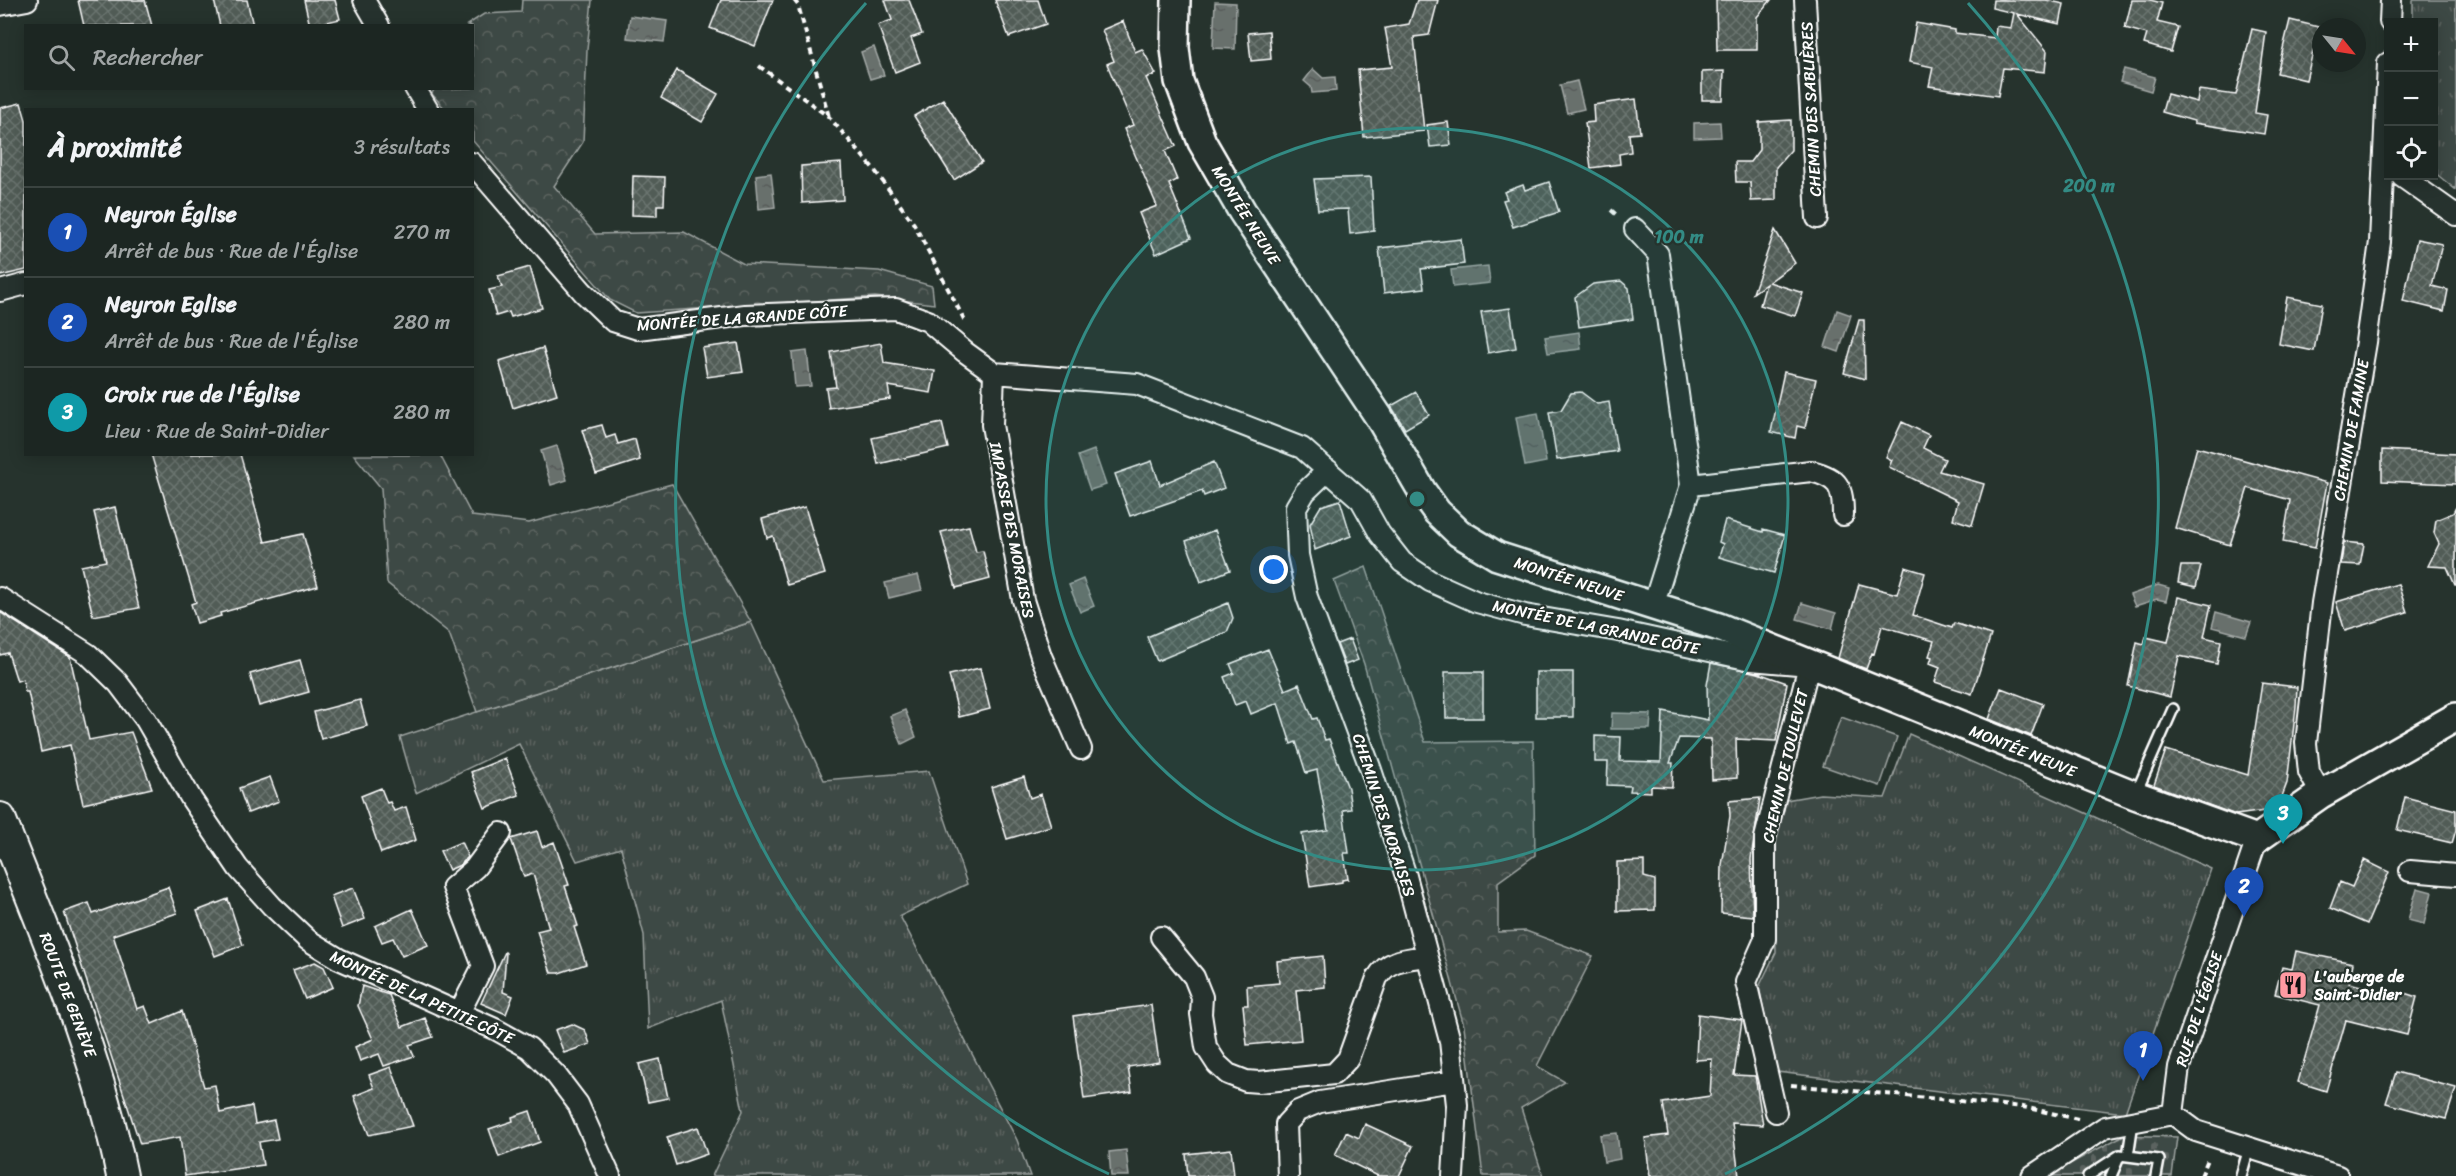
<!DOCTYPE html>
<html lang="fr">
<head>
<meta charset="utf-8">
<style>
  :root { --surface:#1c2622; --page:#252e2a; --text:#f1f3f6; --muted:#a0a5a5; --line:#3a4340; --accent:#1a73e8 }
  body { margin:0; font-family:Sriracha,sans-serif; background:var(--page); color:var(--text) }
  .controls { position:absolute; right:18px; top:18px; display:grid; overflow:hidden; border-radius:0px; box-shadow:0 3px 15px #0003 }
  .controls button { width:54px; height:54px; display:grid; place-items:center; padding:0; border:0; border-bottom:2px solid var(--line); background:var(--surface); color:var(--text); font:30px sans-serif }
  .compass { position:absolute; left:2312px; top:18px; width:54px; height:54px; border-radius:50%; background:var(--surface); box-shadow:0 3px 15px #0003; rotate:120deg }
  .you { position:absolute; left:1274px; top:570px; width:21px; height:21px; margin:-15px; border:4px solid #fff; border-radius:50%; background:#1a73e8; box-shadow:0 0 0 9px #1a73e833 }
  .badge { display:grid; place-items:center; width:39px; height:39px; border-radius:50%; background:var(--accent); color:#fff; font-size:20px; font-weight:700 }
  .pin { position:absolute; translate:-50% -50px; filter:drop-shadow(0 2px 3px #0008) }
  .pin::after { content:''; position:absolute; top:32px; width:21px; height:18px; background:inherit; clip-path:polygon(0 0,100% 0,50% 100%) }
  .list { margin:0; padding:0; list-style:none }
  h2 { display:flex; justify-content:space-between; align-items:center; height:78px; margin:0; padding:0 24px; font-size:26px }
  h2 small { font-size:20px; font-weight:400; color:var(--muted) }
  .list li { display:grid; grid-template-columns:39px 1fr auto; gap:18px; align-items:center; box-sizing:border-box; height:90px; padding:0 24px; border-top:2px solid var(--line) }
  .list b { display:block; font-size:22px; white-space:nowrap }
  .list p { margin:0; font-size:20px; white-space:nowrap; color:var(--muted) }
  .list em { font-size:20px; font-style:normal; color:var(--muted) }
  .icon { flex:none; width:33px; height:33px; fill:none; stroke:currentColor; stroke-width:2; stroke-linecap:round; stroke-linejoin:round }
  .map { position:relative; flex:none; width:2456px; height:1176px; overflow:hidden }
  .search { position:absolute; background:var(--surface); box-shadow:0 3px 15px #0003; left:24px; top:24px; width:450px; height:66px; display:flex; align-items:center; gap:15px; box-sizing:border-box; padding:0 21px; border-radius:0px; color:var(--muted); font-size:22px }
  .panel { position:absolute; background:var(--surface); box-shadow:0 3px 15px #0003; left:24px; top:108px; width:450px; height:348px; border-radius:0px }
  .map>svg:first-child { display:block }
</style>
</head>
<body>
<div class="map">
<svg width="2456" height="1176" viewBox="0 0 2456 1176">
  <defs>
    <pattern id="grass-tufts" width="24" height="20" patternUnits="userSpaceOnUse" patternTransform="scale(1.5)"><rect width="24" height="20" fill="#3e4944"/><path d="M3 7l-1-3M5 7V3M7 7l1-3M15 17l-1-3M17 17v-4M19 17l1-3" fill="none" stroke="#5b6460"/></pattern>
    <pattern id="forest-crowns" width="20" height="18" patternUnits="userSpaceOnUse" patternTransform="scale(1.5)"><rect width="20" height="18" fill="#3e4944"/><path d="M2 6a3 3 0 1 1 6 0M12 15a3 3 0 1 1 6 0" fill="none" stroke="#5b6460"/></pattern>
    <pattern id="cemetery-stones" width="16" height="16" patternUnits="userSpaceOnUse" patternTransform="scale(1.5)"><rect width="16" height="16" fill="#3e4944"/><path d="M2 7V4a2 2 0 0 1 4 0v3zM10 15v-3a2 2 0 0 1 4 0v3z" fill="#5b6460"/></pattern>
    <pattern id="water-ripples" width="26" height="14" patternUnits="userSpaceOnUse" patternTransform="scale(1.5)"><rect width="26" height="14" fill="#67706c"/><path d="M2 4q2-2 4 0t4 0M15 11q2-2 4 0t4 0" fill="none" stroke="#575a59"/></pattern>
    <pattern id="building-cross-hatch" width="8" height="8" patternUnits="userSpaceOnUse" patternTransform="scale(1.5)"><rect width="8" height="8" fill="#515c57"/><path d="M0 0l8 8M0 8l8-8" fill="none" stroke="#6b7470"/></pattern>
  </defs>
  <rect width="100%" height="100%" fill="#26332d"/>
  <filter id="ink" filterUnits="userSpaceOnUse"><feTurbulence type="fractalNoise" baseFrequency=".0167" numOctaves="2"/><feDisplacementMap in="SourceGraphic" scale="12" xChannelSelector="R" yChannelSelector="G"/><feConvolveMatrix kernelMatrix="1 2 1 2 8 2 1 2 1" color-interpolation-filters="sRGB"/></filter>
  <g filter="url(#ink)">
    <!-- grass -->
    <path fill="url(#grass-tufts)" stroke="#9ea4a2" stroke-width="1.5" d="M2413 0H2456V190L2434 172V22H2413Z
      M751 622 824 780 929 771 967 884 900 916 1017 1140 1030 1176H712L743 1111 721 1000 648 1029 644 935 621 848 577 861 519 744 416 793 400 737Z
      M1909 734 2211 869 2125 1113 1777 1072 1759 987 1776 952 1774 852 1786 800 1820 794 1885 798Z"/>
    <!-- forest -->
    <path fill="url(#forest-crowns)" stroke="#9ea4a2" stroke-width="1.5" d="M522 0H592L587 50 583 142 554 186 595 234 684 232 744 264 879 271 932 286 934 304 875 297 636 313 610 300 473 141 472 110 445 109 432 94 434 89 472 88V26L467 25 484 14 521 12Z
      M354 455H440L472 516 529 523 672 484 751 622 477 712 449 633 387 583 381 488Z
      M1366 567 1425 742 1533 741 1535 855 1498 882V932L1526 931 1593 956 1537 1066 1565 1082 1521 1108 1543 1176H1483L1464 1026 1364 664 1334 581Z"/>
    <!-- cemetery -->
    <path fill="url(#cemetery-stones)" stroke="#9ea4a2" stroke-width="1.5" d="M2124 1135 2177 1137 2172 1176H2047Z"/>
    <!-- garden -->
    <path fill="#3e4944" stroke="#9ea4a2" stroke-width="1.5" d="M1841 717 1897 737 1880 786 1823 766Z"/>
    <!-- water -->
    <path fill="url(#water-ripples)" stroke="#a4a9a7" stroke-width="1.5" d="M1215 2 1236 3 1235 49 1213 48Z
      M630 16 667 21 664 42 627 38Z
      M874 47 884 75 870 79 861 52Z
      M1313 69 1323 78 1335 77 1336 91 1312 93 1311 87 1304 81Z
      M2124 69 2155 77 2151 91 2120 82Z
      M1577 81 1584 109 1567 113 1560 85Z
      M1720 122 1721 137 1694 138V123Z
      M771 173 775 207 759 209 756 175Z
      M1488 266 1490 283 1453 287 1451 270Z
      M1837 310 1851 315 1839 352 1825 347Z
      M1579 332 1581 349 1548 353 1545 337Z
      M807 351 811 386 795 387 792 353Z
      M1538 413 1546 462 1525 466 1516 417Z
      M557 446 567 480 551 485 541 451Z
      M1094 450 1106 485 1090 490 1078 456Z
      M918 575 922 590 889 598 885 583Z
      M1083 579 1094 606 1080 612 1069 585Z
      M2158 585 2169 588 2166 601 2157 599 2135 606 2130 595Z
      M1802 603 1836 613 1832 629 1797 619Z
      M2216 612 2251 622 2246 636 2212 627Z
      M905 710 916 737 902 744 890 716Z
      M1612 713 1651 714 1650 729H1611Z
      M2417 888 2432 892 2424 924 2408 920Z
      M1617 1133 1620 1159 1604 1162 1600 1135Z
      M1126 1150 1129 1176H1111L1109 1152Z"/>
    <!-- building -->
    <path fill="url(#building-cross-hatch)" stroke="#fff" stroke-width="1.5" d="M78 0H145L152 26H84Z
      M214 0H247L253 26H220Z
      M304 0H335L340 19 310 26Z
      M721 0H773L755 46 710 28Z
      M885 0H909L922 34 911 38 920 62 895 72 878 25 892 20Z
      M995 0H1038L1046 24 1009 37Z
      M1417 0H1438L1429 35 1414 37 1424 131 1364 137 1358 70 1392 67 1385 28 1409 24Z
      M1716 0H1771L1757 17V50H1717Z
      M1993 0H2046L2064 4 2060 24 2017 14 2047 51 2045 72 2003 68 1998 96 1929 86 1933 67 1909 62 1916 23 1955 30V33L1995 38 1996 26 2011 28 2014 13 1992 8Z
      M2132 0H2150L2162 3 2157 22 2178 27 2171 52 2144 44 2147 34 2125 28Z
      M2290 20 2319 27 2306 80 2277 73Z
      M1123 21 1135 52 1142 49 1156 74 1146 78 1176 146 1165 151 1177 180 1169 184 1191 238 1156 254 1139 213 1157 206 1124 129 1133 125 1107 64 1114 61 1102 30Z
      M2252 29 2266 32 2255 113 2267 115 2264 134 2194 123V121L2162 112 2167 94 2197 102 2199 90 2236 95Z
      M1269 31 1271 59 1251 61 1248 33Z
      M677 70 718 94 702 122 661 98Z
      M1724 71 1723 100H1702V72Z
      M943 99 982 162 954 180 914 116Z
      M1636 99 1640 133 1629 134 1631 152 1619 154 1620 164 1591 168 1585 123 1594 122 1593 105Z
      M21 103 26 120V270L0 276V108Z
      M1791 120V150L1776 167V200L1751 201 1750 182H1736L1735 162H1750L1759 150V122Z
      M1448 122 1451 145 1430 147 1427 125Z
      M841 163 843 200 802 203 801 166Z
      M633 176 665 177 664 205H657V216L632 215Z
      M1371 177 1374 231 1350 234 1348 209 1318 210 1314 179Z
      M1549 182 1559 212 1513 227 1503 200 1507 199 1504 192 1523 185 1525 190Z
      M1775 230 1795 263 1769 282 1803 293 1795 316 1760 305 1766 284 1753 293Z
      M1461 239 1464 264 1421 269 1424 288 1384 293 1379 248Z
      M2417 239 2442 244 2432 286 2448 290 2444 311 2403 301Z
      M530 267 542 308 511 317 509 312 496 316 489 290 502 287 498 276Z
      M1621 281 1629 288 1633 319 1579 327 1575 297 1593 284Z
      M2287 297 2322 304 2314 351 2279 344Z
      M1510 308 1516 348 1488 353 1481 312Z
      M1859 320H1864L1865 379 1844 373Z
      M738 343 743 372 707 377 702 348Z
      M881 343 884 363 935 371 931 393 888 386 890 399 829 408 826 388 836 387 831 352Z
      M543 348 557 394 513 408 499 361Z
      M1784 372 1816 379 1805 428 1797 426 1795 438 1771 432Z
      M1416 392 1429 415 1405 429 1391 406Z
      M1581 392 1597 404 1609 402 1617 451 1557 460 1549 412 1561 410 1571 393Z
      M1902 422 1929 435 1923 448 1945 459 1939 471 1984 484 1972 525 1953 519 1958 501 1889 467 1892 460 1886 457Z
      M942 423 948 448 878 464 872 438Z
      M602 425 606 438 615 435 618 444 635 439 640 460 596 474 582 430Z
      M2197 447 2327 483 2315 548 2283 542 2290 500 2248 488 2230 545 2175 528Z
      M2382 450 2456 454V484L2382 481Z
      M151 454H240L265 542 303 534 318 586 220 613 221 616 197 623 191 604 196 602Z
      M1152 461 1160 485 1214 462 1224 488 1204 496 1202 491 1130 516 1115 474Z
      M1340 500 1351 536 1315 550 1310 524 1321 506Z
      M115 507 139 608 93 616 81 566 106 561 94 512Z
      M805 507 825 574 787 585 773 536 767 538 762 519Z
      M2456 507V585H2455L2447 567 2428 566 2439 544 2434 533 2436 520 2453 513Z
      M1725 520 1763 532V529L1785 535 1774 573 1719 557 1723 544 1719 542Z
      M969 526 976 552 983 551 990 579 956 588 941 532Z
      M1215 530 1230 570 1201 582 1186 541Z
      M2344 542 2364 544 2360 565 2341 564Z
      M2181 566H2201L2196 587 2178 583Z
      M1905 567 1925 573 1913 615 1952 628 1954 623 1991 635 1972 694 1935 682 1940 667 1930 663 1932 657 1929 656 1934 641 1882 626 1874 654 1872 653 1866 669 1838 658 1859 584 1897 594Z
      M2398 584 2407 612 2345 631 2336 602Z
      M2178 597 2211 605 2204 637 2221 641 2217 664 2179 656 2170 697 2128 686 2137 642 2144 644 2146 637 2168 642Z
      M1228 603 1233 618 1227 632 1157 661 1147 637Z
      M0 612 70 657 89 740 131 732 152 788 83 804 70 745 41 752 28 692H25L23 679 17 681 8 653 0 655Z
      M1350 639 1358 660 1345 665 1337 644Z
      M1268 649 1285 690 1299 684 1313 719 1317 718 1325 740 1329 739 1348 788 1351 809 1343 810 1349 853H1344L1348 879 1342 880V882L1310 887 1302 834 1328 830 1317 770 1306 773 1296 742 1291 744 1278 703 1251 714 1246 701 1235 705 1224 677 1234 673 1230 664Z
      M300 660 309 692 259 706 250 674Z
      M1711 663 1758 673 1787 683 1776 741 1736 739 1737 778 1712 780 1711 739 1679 738 1670 763H1673L1672 787 1651 786V792L1630 791 1631 786 1607 785 1608 762H1595V736L1621 737 1620 761 1661 762 1663 711 1708 720 1707 685Z
      M980 668 990 709 959 717 949 675Z
      M1445 672H1483V718H1446Z
      M1536 672H1573V717H1536Z
      M2262 683 2297 687 2296 707 2287 783 2281 799 2265 811 2236 815 2154 785 2166 750 2248 775Z
      M2001 688 2043 704 2031 736 1989 719Z
      M360 700 367 726 321 739 314 712Z
      M505 758 519 795 485 808 471 772Z
      M270 777 279 801 248 813 239 788Z
      M1024 777 1030 798 1041 794 1051 826 1007 839 991 787Z
      M381 788 387 803 390 802 394 811 406 807 416 840 381 853 361 796Z
      M2405 797 2456 810V830L2452 843 2397 830Z
      M1760 798 1751 859 1753 916 1721 913 1722 865 1730 816 1729 801Z
      M537 831 542 847 554 842 569 885 565 886 578 926 574 927 586 964 559 973H551L537 931 549 928 533 874 524 877 511 839Z
      M461 842 468 857 460 865 449 870 440 851Z
      M2364 860 2389 872 2367 924 2330 908 2340 882 2352 887Z
      M1644 861V877L1655 880V910L1617 911V862Z
      M168 887 177 913 113 935 137 1009 145 1006 152 1024 182 1011 204 1087 215 1085 220 1113 252 1106 255 1124 274 1120 278 1139 259 1142 263 1165 185 1176 180 1137 140 1144 64 912 89 903 93 914Z
      M353 888 365 919 342 928 331 896Z
      M228 899 243 945 215 956 197 911Z
      M412 909 428 945 402 956 393 938 382 942 375 926Z
      M2296 951 2353 963 2349 983 2380 991 2401 992 2417 997 2407 1035 2346 1020 2326 1091 2298 1082 2320 1005 2275 994 2282 967 2292 969Z
      M505 952 506 953 503 992 513 996 506 1014 481 1003Z
      M1323 956 1325 987 1296 990 1301 1040 1247 1045 1243 1005H1248L1247 986 1279 983 1277 961Z
      M315 962 324 967 333 987 305 999 293 970Z
      M362 986 389 995 402 1027 425 1018 433 1037 409 1045 414 1056 384 1066 379 1054 360 1061 355 1047 373 1039 358 1006Z
      M1151 1005 1159 1062 1128 1067 1132 1092 1084 1099 1073 1016Z
      M1698 1014 1742 1020 1734 1075 1755 1076 1763 1125 1732 1123 1739 1176H1650L1645 1138 1668 1135 1663 1103 1710 1096 1712 1059 1696 1060Z
      M572 1024 585 1030 590 1044 564 1053 555 1030Z
      M660 1059 668 1098 648 1102 639 1064Z
      M391 1067 413 1126 369 1135 354 1096 374 1088 369 1075Z
      M2396 1072 2456 1088 2446 1119 2386 1103Z
      M530 1111 540 1142 499 1157 489 1129 513 1121 512 1117Z
      M1365 1124 1413 1146 1399 1176H1378L1335 1155 1346 1132 1359 1138Z
      M698 1127 707 1154 676 1165 667 1137Z
      M1231 1149 1234 1176H1188L1186 1154Z"/>
    <g fill="none" stroke-linecap="round" stroke-linejoin="round">
      <!-- lane casing -->
      <g stroke="#fff" stroke-width="14">
        <path id="lane" d="M2136 793 2173 709
          M2128 1156 2133 1122
          M2088 1176 2120 1155
          M2111 1176 2120 1155 2159 1160 2156 1176
          M2241 1176 2249 1148"/>
      </g>
      <!-- street casing -->
      <g stroke="#fff" stroke-width="24">
        <path id="street" d="M364 0 379 26
          M1805 0 1817 218
          M0 5 27 0
          M2390 22 2391 0
          M415 88 428 110
          M472 163 583 292 613 321 638 329 745 315 896 309 928 321 965 352 994 373 1137 384 1302 448 1361 500 1380 534 1402 562 1430 581 1477 602 1525 615 1618 631 1751 660 1809 665 1765 838V939L1746 982 1776 1112
          M2401 176 2456 215
          M1635 229 1658 254 1691 485 1653 606
          M0 291 26 284
          M994 373 992 425 1023 600 1041 656 1081 749
          M1328 470 1305 492 1296 507 1298 555 1307 597 1371 770 1406 876 1450 1041 1457 1105 1453 1176
          M1691 485 1811 471C1839 478 1843 487 1843 515
          M0 598 88 654 118 683 146 720 192 800 238 868 272 906 308 940 339 959 495 1029 529 1048 556 1075 578 1104 610 1176
          M2321 794 2309 772 2306 743 2322 603 2366 342 2380 242 2388 63
          M2410 871 2456 875
          M1161 937 1194 977 1202 997 1201 1014 1206 1047 1217 1064 1228 1074 1246 1081 1259 1082 1334 1074 1348 1059 1377 978C1388 959 1407 959 1427 956
          M459 1013 483 966 453 887 475 868 501 833
          M2173 1114 2179 1067 2257 839
          M2173 1114 2196 1131 2338 1176
          M1288 1176 1286 1124 1298 1111 1320 1102 1454 1081
          M2032 1176 2105 1127 2173 1114"/>
      </g>
      <!-- secondary casing -->
      <g stroke="#fff" stroke-width="32">
        <path id="secondary" d="M1176 0 1175 48 1179 81 1202 142 1242 211 1379 417 1422 491 1437 512 1459 533 1497 556 1719 627 2135 795 2257 839 2321 794 2456 717"/>
      </g>
      <!-- primary casing -->
      <g stroke="#fff" stroke-width="34">
        <path id="primary" d="M0 818C46 936 97 1051 122 1176"/>
      </g>
      <!-- path -->
      <path stroke="#fff" stroke-width="4" stroke-dasharray="6 4.5" stroke-linecap="butt" d="M794 0 798 5 829 117
        M759 66 829 117 873 168 914 224 966 323
        M1611 210 1618 216
        M1791 1085 2023 1107 2078 1119
        M2201 1176 2209 1157"/>
      <!-- lane -->
      <use href="#lane" stroke="#26332d" stroke-width="9"/>
      <!-- street -->
      <use href="#street" stroke="#26332d" stroke-width="20"/>
      <!-- secondary -->
      <use href="#secondary" stroke="#26332d" stroke-width="27"/>
      <!-- primary -->
      <use href="#primary" stroke="#26332d" stroke-width="30"/>
    </g>
  </g>
  <!-- distance rings -->
  <circle cx="1417" cy="499" r="371" fill="#338b84" fill-opacity=".12"/>
  <g fill="none" stroke="#338b84" stroke-width="3">
    <circle cx="1417" cy="499" r="371"/>
    <path d="M1109 1174A742 742 0 0 1 866 3M1968 3A742 742 0 0 1 1725 1174"/>
  </g>
  <!-- icons -->
  <defs>
    <g id="restaurant-square" transform="scale(1.5)"><rect x="-9" y="-9" width="18" height="18" rx="4" fill="#ff9aa2" stroke="#26332d"/><path d="M-5-6h1v4h1v-4h1v4h1v-4h1v5L-1.5 .5V6h-2V.5L-5-1ZM5-6V6H3V1.5H1.5Q1.5-4 5-6Z" fill="#111"/></g>
  </defs>
  <g fill-rule="evenodd">
    <use href="#restaurant-square" x="2293" y="985"/>
  </g>
  <g text-anchor="middle" dominant-baseline="central" stroke-width="4.5" stroke-linejoin="round" paint-order="stroke">
    <!-- street labels -->
    <g font-size="16" fill="#fff" stroke="#26332d">
      <text transform="translate(1811 109) rotate(-93)">CHEMIN DES SABLIÈRES</text>
      <text transform="translate(1246 215) rotate(58)">MONTÉE NEUVE</text>
      <text transform="translate(742 318) rotate(-4)">MONTÉE DE LA GRANDE CÔTE</text>
      <text transform="translate(2351 430) rotate(-80)">CHEMIN DE FAMINE</text>
      <text transform="translate(1012 530) rotate(79)">IMPASSE DES MORAISES</text>
      <text transform="translate(1569 579) rotate(18)">MONTÉE NEUVE</text>
      <text transform="translate(1596 627) rotate(12)">MONTÉE DE LA GRANDE CÔTE</text>
      <text transform="translate(2023 751) rotate(22)">MONTÉE NEUVE</text>
      <text transform="translate(1785 766) rotate(-77)">CHEMIN DE TOULEVET</text>
      <text transform="translate(1384 815) rotate(72)">CHEMIN DES MORAISES</text>
      <text transform="translate(68 995) rotate(69)">ROUTE DE GENÈVE</text>
      <text transform="translate(422 997) rotate(25)">MONTÉE DE LA PETITE CÔTE</text>
      <text transform="translate(2199 1009) rotate(-72)">RUE DE L'ÉGLISE</text>
    </g>
    <!-- poi labels -->
    <g font-size="16" font-weight="bold" fill="#fff" stroke="#26332d" text-anchor="start">
      <text x="2314" y="976">L'auberge de<tspan x="2314" dy="18">Saint-Didier</tspan></text>
    </g>
  </g>
  <circle cx="1417" cy="499" r="9" fill="#338b84" stroke="#26332d" stroke-width="3"/>
  <g font-size="18" text-anchor="middle" font-weight="bold" fill="#338b84" stroke="#26332d" stroke-width="4.5" stroke-linejoin="round" paint-order="stroke">
    <text x="2089" y="192">200 m</text>
    <text x="1679" y="243">100 m</text>
  </g>
</svg>
<div class="controls">
<button>+</button>
<button>−</button>
<button><svg class="icon" aria-label="locate" viewBox="0 0 24 24"><circle cx="12" cy="12" r="6"/><path d="M12 2v4M12 18v4M2 12h4M18 12h4"/></svg></button>
</div>
<svg class="compass" viewBox="-18 -18 36 36"><path d="M0-13l5 13h-10z" fill="#e53935"/><path d="M0 13l5-13h-10z" fill="#a0a5a5"/></svg>
<div class="you"></div>
<div class="pin badge" style="left:2143px;top:1081px;background:#1a4fb4">1</div>
<div class="pin badge" style="left:2244px;top:917px;background:#1a4fb4">2</div>
<div class="pin badge" style="left:2283px;top:844px;background:#0f9aa8">3</div>
<div class="search"><svg class="icon" aria-label="search" viewBox="0 0 24 24"><circle cx="10" cy="10" r="6"/><path d="M15 15l6 6"/></svg>Rechercher</div>
<section class="panel">
<h2>À proximité<small>3 résultats</small></h2>
<ul class="list">
<li><span class="badge" style="background:#1a4fb4">1</span><div><b>Neyron Église</b><p>Arrêt de bus · Rue de l'Église</p></div><em>270 m</em></li>
<li><span class="badge" style="background:#1a4fb4">2</span><div><b>Neyron Eglise</b><p>Arrêt de bus · Rue de l'Église</p></div><em>280 m</em></li>
<li><span class="badge" style="background:#0f9aa8">3</span><div><b>Croix rue de l'Église</b><p>Lieu · Rue de Saint-Didier</p></div><em>280 m</em></li>
</ul>
</section>
</div>
</body>
</html>
